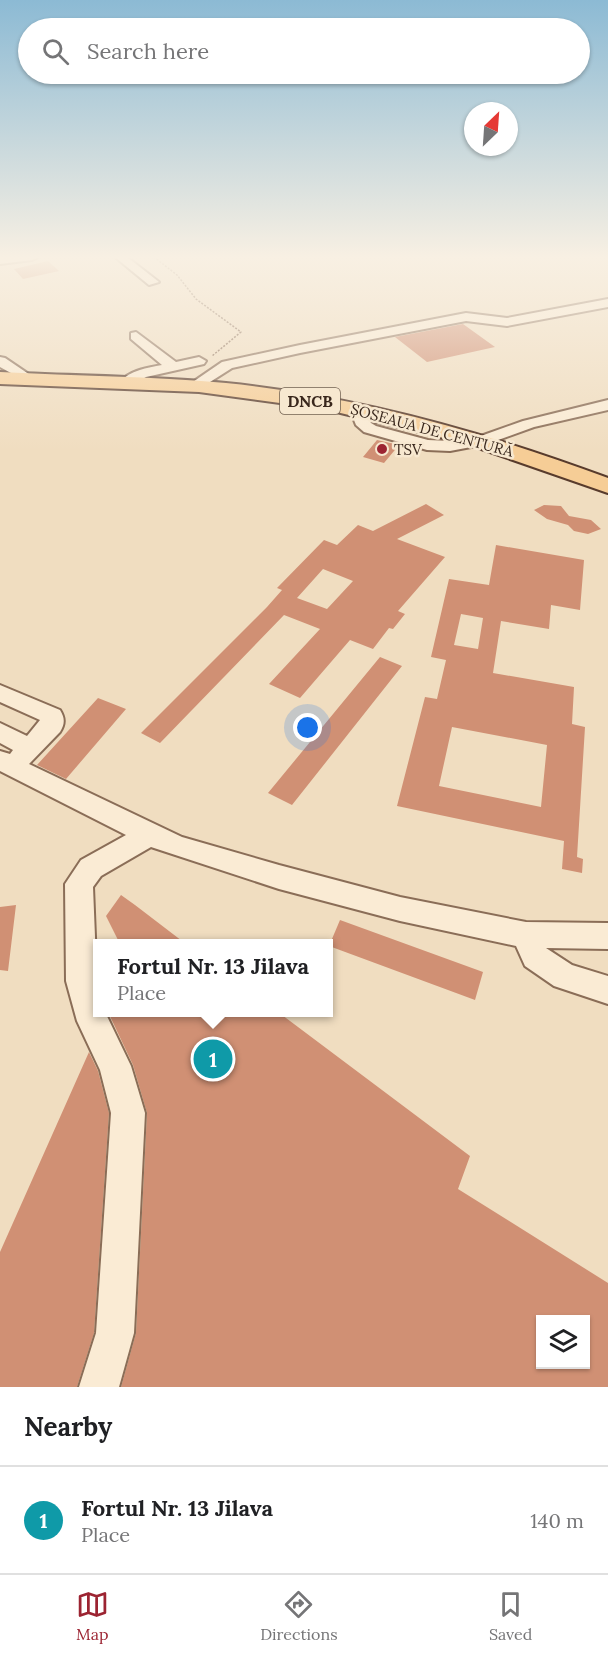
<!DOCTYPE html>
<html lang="en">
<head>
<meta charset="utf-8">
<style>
  :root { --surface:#fff; --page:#f2f2f2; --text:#202124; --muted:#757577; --line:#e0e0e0; --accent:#9c2432 }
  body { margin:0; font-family:Lora,serif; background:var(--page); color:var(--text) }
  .controls { position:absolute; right:18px; bottom:18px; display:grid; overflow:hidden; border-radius:0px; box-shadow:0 2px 4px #0004 }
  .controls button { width:54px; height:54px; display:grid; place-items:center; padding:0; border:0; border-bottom:2px solid var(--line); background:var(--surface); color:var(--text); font:30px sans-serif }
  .compass { position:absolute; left:464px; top:102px; width:54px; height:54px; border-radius:50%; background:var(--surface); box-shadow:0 2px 4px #0004; rotate:25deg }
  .you { position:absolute; left:308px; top:728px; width:21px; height:21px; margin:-15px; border:4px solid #fff; border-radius:50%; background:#1a73e8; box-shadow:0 0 0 9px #1a73e833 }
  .badge { display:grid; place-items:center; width:39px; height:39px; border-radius:50%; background:var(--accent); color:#fff; font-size:20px; font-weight:700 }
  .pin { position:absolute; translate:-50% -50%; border:3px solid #fff; box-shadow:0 2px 6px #0006 }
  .popup { position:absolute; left:93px; top:939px; width:240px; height:78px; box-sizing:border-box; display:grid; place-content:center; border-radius:0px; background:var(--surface); filter:drop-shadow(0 2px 4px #0005); font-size:20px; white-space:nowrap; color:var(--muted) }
  .popup b { font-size:22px; color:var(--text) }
  .popup::after { content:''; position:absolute; left:50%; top:100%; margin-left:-12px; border:12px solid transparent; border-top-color:var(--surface) }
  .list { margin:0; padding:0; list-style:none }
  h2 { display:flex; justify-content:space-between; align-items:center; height:78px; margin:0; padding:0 24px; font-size:26px }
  h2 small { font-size:20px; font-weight:400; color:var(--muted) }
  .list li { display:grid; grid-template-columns:39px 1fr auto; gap:18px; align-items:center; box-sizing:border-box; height:108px; padding:0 24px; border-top:2px solid var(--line) }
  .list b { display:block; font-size:22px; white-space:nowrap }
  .list p { margin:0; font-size:20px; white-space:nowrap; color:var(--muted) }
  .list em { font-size:20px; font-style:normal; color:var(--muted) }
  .icon { flex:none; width:33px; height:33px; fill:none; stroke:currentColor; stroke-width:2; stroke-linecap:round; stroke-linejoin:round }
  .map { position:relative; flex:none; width:608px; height:1387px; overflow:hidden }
  .search { position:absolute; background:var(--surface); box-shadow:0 2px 4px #0004; left:18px; right:18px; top:18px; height:66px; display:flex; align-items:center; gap:15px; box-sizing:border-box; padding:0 21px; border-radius:33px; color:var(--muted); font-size:22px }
  .sheet { height:186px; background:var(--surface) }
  nav { display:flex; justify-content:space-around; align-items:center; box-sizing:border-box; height:84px; border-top:2px solid var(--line); background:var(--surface); font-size:16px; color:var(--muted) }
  nav a { display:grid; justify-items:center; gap:3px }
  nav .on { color:var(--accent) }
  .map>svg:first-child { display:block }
</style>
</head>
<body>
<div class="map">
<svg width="608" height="1387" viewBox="0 0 608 1387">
  <rect width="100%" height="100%" fill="#f0ddc0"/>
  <!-- building -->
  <path fill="#d09074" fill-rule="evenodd" d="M48 261 59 271 23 279 14 269Z
    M463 324 495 347 427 362 395 337Z
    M377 440 399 445 384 463 363 457Z
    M426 504 444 515 397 539 445 557 398 611 405 614 393 629 389 628 373 649 350 640 300 698 269 684 320 629 284 615 160 743 141 733 267 607 282 590 277 588 324 540 337 545 358 525 373 531ZM323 569 353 581 327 609 297 598Z
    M544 505 561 506 569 516 591 520 601 529 588 534 574 531 568 525 547 519 534 510Z
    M496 545 584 560 580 610 551 605 549 629 501 621 493 673 574 687 572 724 585 727 577 857 583 859 582 873 562 869 564 841 397 806 425 697 437 699 446 660 431 657 449 579 489 585ZM461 614 483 618 478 649 454 645ZM452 727 547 745 541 807 439 786Z
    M380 657 402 666 292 805 268 793Z
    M98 698 126 709 66 779 37 765Z
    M121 895 135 905 186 944H120L106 916Z
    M16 905 8 971 0 970V907Z
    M340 920 483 972 475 1000 329 946Z
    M108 1012H278L470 1156 458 1189 608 1283V1387H121L136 1333 147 1113 133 1065ZM540 1320H585V1365H540Z
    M89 1052 98 1071 109 1113 94 1333 77 1387H0V1252Z"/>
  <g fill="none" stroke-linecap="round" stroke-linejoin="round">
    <!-- minor casing -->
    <g stroke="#8a6d57" stroke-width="4">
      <path id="minor" d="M38 257 32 260 0 264V258Z
        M115 257H127L159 282 149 285Z
        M608 299V307L507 326 466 321 300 353 232 368 199 389 194 390 187 386 222 362 300 345 466 313 507 318Z
        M136 332 176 362 199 357 206 361 204 364 146 377 132 385H122L120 382C130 370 147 368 162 365L131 339V333Z
        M0 357 5 358 36 379 29 383 0 367Z
        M608 400V410L534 427 487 444 450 451 427 450 364 432 356 425 350 410 353 407H363L371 423 376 426 428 440 450 441 478 437 523 421Z
        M0 685 60 710C65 718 65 724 60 732L29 764 182 837 279 865 400 897 526 922 608 923V949L546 948 572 965 608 976V1004L554 986 525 966 516 946 400 921 279 889 151 847 101 876 93 887 98 1012H105L131 1066 145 1113 134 1333 119 1387H79L96 1333 111 1113 100 1070 77 1021 66 981 65 884 81 860 126 835 0 771V751L10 754 13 750 0 743V723L27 736 40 720 0 702Z"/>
    </g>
    <!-- major casing -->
    <g stroke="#583b2c" stroke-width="4">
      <path id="major" d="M0 372C75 376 151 376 226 383 357 396 485 432 608 478V493L461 442 324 409 199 392 0 384Z"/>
    </g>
    <!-- path -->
    <path stroke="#8a6d57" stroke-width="1.5" stroke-dasharray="2 1.5" stroke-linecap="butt" d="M154 257 177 275 196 299 241 332 212 356"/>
    <!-- minor -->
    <use href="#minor" fill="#faebd4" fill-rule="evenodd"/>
    <!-- major -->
    <use href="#major" fill="#f6cd96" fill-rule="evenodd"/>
  </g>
  <!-- sky -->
  <linearGradient id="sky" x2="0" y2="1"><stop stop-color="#8cbad4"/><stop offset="0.57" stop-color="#f8f0e3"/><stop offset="1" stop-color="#f8f0e3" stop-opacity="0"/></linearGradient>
  <rect width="608" height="451" fill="url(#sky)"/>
  <!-- markers -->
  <circle fill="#9c2432" stroke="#f7e8d0" stroke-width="2" cx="382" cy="449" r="6"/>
  <g text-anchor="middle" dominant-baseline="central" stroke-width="5" stroke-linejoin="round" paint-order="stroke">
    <!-- far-street labels -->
    <g font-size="15" fill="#39271c" stroke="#f7e8d0">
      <text transform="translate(432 430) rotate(15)">ȘOSEAUA DE CENTURĂ</text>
    </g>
    <!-- far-poi labels -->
    <g font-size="15" fill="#39271c" stroke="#f7e8d0" text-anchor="start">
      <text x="394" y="449">TSV</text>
    </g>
    <!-- shield labels -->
    <rect fill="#f7e8d0" stroke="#726152" stroke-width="1.5" x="280" y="388" width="60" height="26" rx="4.5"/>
    <g font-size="16" font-weight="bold" fill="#39271c">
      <text x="310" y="401">DNCB</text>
    </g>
  </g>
</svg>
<div class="controls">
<button><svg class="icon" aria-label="layers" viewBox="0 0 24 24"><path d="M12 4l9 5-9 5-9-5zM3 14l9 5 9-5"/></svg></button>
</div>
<svg class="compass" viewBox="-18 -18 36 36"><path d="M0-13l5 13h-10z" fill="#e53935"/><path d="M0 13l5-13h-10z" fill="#757577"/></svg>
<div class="you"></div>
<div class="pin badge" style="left:213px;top:1059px;background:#0f9aa8">1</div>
<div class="popup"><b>Fortul Nr. 13 Jilava</b>Place</div>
<div class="search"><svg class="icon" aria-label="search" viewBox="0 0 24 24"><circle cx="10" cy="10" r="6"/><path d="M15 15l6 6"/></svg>Search here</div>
</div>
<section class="sheet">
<h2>Nearby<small></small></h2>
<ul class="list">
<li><span class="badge" style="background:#0f9aa8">1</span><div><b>Fortul Nr. 13 Jilava</b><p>Place</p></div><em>140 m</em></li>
</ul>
</section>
<nav>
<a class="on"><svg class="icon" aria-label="map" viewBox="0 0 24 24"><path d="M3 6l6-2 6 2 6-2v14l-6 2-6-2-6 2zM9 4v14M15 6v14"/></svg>Map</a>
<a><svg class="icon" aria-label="directions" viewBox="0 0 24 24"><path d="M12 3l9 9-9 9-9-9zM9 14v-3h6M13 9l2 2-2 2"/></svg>Directions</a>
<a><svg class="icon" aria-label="saved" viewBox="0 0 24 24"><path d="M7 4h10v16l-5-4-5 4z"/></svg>Saved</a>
</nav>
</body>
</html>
